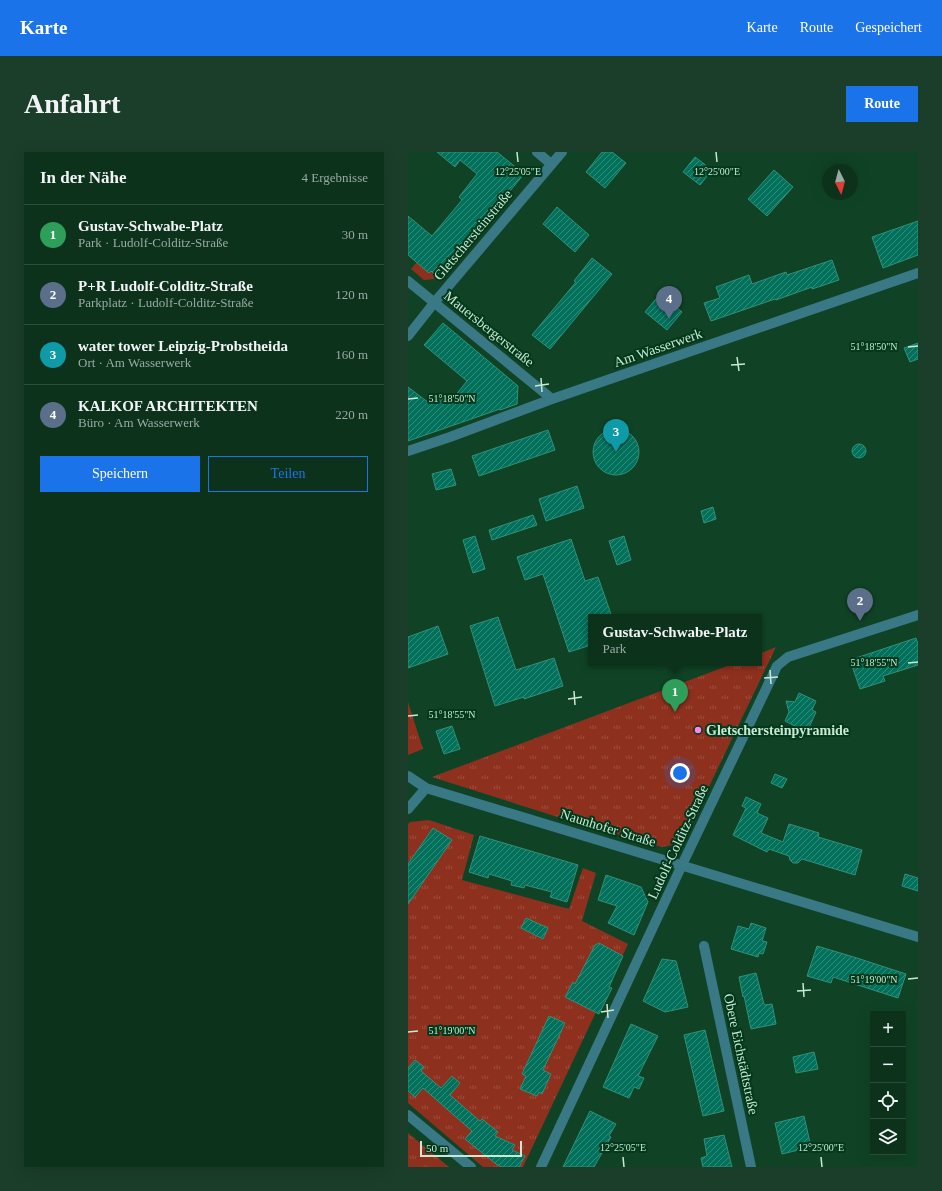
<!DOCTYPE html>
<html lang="de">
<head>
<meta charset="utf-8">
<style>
  :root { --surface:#0c321c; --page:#1a3e29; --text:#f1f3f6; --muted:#9aaaa3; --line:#2c4d3b; --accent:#1a73e8 }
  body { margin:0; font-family:"Times New Roman",serif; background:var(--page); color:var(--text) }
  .controls { position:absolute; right:12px; bottom:12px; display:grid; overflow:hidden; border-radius:0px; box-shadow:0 4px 16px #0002 }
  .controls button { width:36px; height:36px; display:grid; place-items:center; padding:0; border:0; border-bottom:1px solid var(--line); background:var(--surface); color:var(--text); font:20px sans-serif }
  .compass { position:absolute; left:414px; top:12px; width:36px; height:36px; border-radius:50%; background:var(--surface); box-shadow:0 4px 16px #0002; rotate:174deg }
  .scale { position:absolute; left:12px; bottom:10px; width:102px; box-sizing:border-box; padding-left:4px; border:2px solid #c9e9d2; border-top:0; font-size:11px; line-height:14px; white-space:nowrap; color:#c9e9d2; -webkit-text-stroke:3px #02381b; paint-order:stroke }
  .you { position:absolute; left:272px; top:621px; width:14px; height:14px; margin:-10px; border:3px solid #fff; border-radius:50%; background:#1a73e8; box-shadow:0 0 0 6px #1a73e833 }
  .badge { display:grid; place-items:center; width:26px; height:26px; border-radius:50%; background:var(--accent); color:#fff; font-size:13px; font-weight:700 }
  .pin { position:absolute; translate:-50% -33px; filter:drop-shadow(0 1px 2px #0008) }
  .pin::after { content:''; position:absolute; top:21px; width:14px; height:12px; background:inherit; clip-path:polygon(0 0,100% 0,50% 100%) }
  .popup { position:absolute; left:180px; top:462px; width:174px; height:52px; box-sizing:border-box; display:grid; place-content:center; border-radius:0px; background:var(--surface); filter:drop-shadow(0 1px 3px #0005); font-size:13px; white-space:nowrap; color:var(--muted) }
  .popup b { font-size:15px; color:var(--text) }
  .popup::after { content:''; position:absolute; left:50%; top:100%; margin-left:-8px; border:8px solid transparent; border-top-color:var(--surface) }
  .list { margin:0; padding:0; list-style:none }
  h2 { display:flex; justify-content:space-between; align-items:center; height:52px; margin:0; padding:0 16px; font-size:17px }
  h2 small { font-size:13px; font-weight:400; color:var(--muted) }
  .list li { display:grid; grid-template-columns:26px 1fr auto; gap:12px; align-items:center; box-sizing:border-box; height:60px; padding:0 16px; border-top:1px solid var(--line) }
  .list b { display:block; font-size:15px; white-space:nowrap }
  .list p { margin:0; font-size:13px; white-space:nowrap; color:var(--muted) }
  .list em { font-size:13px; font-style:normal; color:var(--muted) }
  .actions { display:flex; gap:8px; padding:12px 16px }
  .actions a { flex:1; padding:9px 0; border:1px solid var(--accent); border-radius:0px; text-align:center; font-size:14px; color:var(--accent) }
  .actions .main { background:var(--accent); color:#fff }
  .icon { flex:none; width:22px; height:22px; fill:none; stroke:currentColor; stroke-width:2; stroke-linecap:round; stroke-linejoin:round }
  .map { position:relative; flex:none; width:510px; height:1015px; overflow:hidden; border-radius:0px }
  header { display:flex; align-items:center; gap:24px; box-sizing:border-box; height:56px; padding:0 20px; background:var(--accent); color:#fff }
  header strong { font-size:19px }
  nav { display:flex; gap:22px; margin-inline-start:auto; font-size:14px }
  .intro { display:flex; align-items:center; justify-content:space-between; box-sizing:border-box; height:96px; padding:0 24px }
  h1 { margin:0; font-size:28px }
  .button { padding:10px 18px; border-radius:0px; background:var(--accent); color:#fff; font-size:14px; font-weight:700 }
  main { display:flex; gap:24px; padding:0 24px }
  aside { flex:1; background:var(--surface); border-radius:0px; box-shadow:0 4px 16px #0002 }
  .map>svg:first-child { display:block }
</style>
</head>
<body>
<header>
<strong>Karte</strong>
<nav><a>Karte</a><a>Route</a><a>Gespeichert</a></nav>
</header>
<div class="intro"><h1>Anfahrt</h1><a class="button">Route</a></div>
<main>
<aside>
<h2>In der Nähe<small>4 Ergebnisse</small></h2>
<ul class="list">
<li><span class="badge" style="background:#2e9e5b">1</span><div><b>Gustav-Schwabe-Platz</b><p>Park · Ludolf-Colditz-Straße</p></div><em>30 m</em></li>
<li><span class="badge" style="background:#5c6f8a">2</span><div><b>P+R Ludolf-Colditz-Straße</b><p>Parkplatz · Ludolf-Colditz-Straße</p></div><em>120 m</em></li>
<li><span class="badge" style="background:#0f9aa8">3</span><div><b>water tower Leipzig-Probstheida</b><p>Ort · Am Wasserwerk</p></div><em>160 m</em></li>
<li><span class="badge" style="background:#5c6f8a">4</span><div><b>KALKOF ARCHITEKTEN</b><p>Büro · Am Wasserwerk</p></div><em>220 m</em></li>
</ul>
<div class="actions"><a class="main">Speichern</a><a>Teilen</a></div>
</aside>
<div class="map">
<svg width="510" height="1015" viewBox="0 0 510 1015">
  <defs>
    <pattern id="grass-tufts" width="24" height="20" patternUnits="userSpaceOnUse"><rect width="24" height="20" fill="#8e301e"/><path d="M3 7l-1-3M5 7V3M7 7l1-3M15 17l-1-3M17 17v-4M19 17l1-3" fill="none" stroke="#9d4e3e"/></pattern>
    <pattern id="building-hatch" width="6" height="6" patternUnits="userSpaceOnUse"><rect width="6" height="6" fill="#02715b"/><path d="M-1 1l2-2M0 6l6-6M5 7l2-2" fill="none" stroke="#318c79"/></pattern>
  </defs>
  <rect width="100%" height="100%" fill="#104325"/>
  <!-- grass -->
  <path fill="url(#grass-tufts)" d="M9 110 21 121 23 119 28 124 26 127 16 128 3 117Z
    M368 495 274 691 254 695 159 668 24 625 327 511H351V502Z
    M0 550 15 597 0 603Z
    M21 668 66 683 54 728 161 757 175 716 188 721 174 769 220 792 115 1015H75L0 951V672L2 670Z
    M0 981 41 1015H0Z"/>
  <!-- building -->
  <path fill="url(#building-hatch)" stroke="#338f78" d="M29 0H89L116 22 78 68 28 124 23 119 21 121 0 103V64L24 84 54 48 51 45 69 22 52 8 47 15Z
    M194 0H204L218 11 197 36 178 20Z
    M287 5 304 18 292 33 275 20Z
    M366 18 385 35 359 64 340 47Z
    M149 55 181 83 167 100 135 72Z
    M510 69V103L475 116 464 85Z
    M184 106 204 122 142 197 124 183 168 130 166 129Z
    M424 108 431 128 404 137V135L368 148 367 147 303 169 296 151 312 146 308 135 341 123 344 132 378 120 379 123Z
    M252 142 274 160 259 178 237 160Z
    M35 171 110 234 109 252 92 258V257L0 289V235L21 251 37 246 42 250 59 229 16 193Z
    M510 191V207L502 210 496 196Z
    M185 300a23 23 0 1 1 46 0a23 23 0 1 1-46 0Z
    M140 278 147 298 71 324 64 304Z
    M444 299a7 7 0 1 1 14 0a7 7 0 1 1-14 0Z
    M43 317 48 333 28 338 24 322Z
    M169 334 176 356 138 369 131 347Z
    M305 355 308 367 296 371 293 359Z
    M125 363 129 373 84 388 81 378Z
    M67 384 77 417 65 421 55 388Z
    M216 384 223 408 209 413 201 389Z
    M163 387 177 429 190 425 204 465H183V493L161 500 135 422 117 428 109 405Z
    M90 465 108 518 146 506 155 534 116 547V545L87 554 62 474Z
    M30 474 40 502 0 516V485Z
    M508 486 510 492V513L475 524 477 529 452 537 442 508Z
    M391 541 408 549 404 558 408 560 399 580 377 569 381 560 378 549 387 550Z
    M44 574 52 597 36 602 28 579Z
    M367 622 379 627 374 636 363 631Z
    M338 645 353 652 349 661 360 666 353 681 375 690 381 672 411 681 410 685 454 698 447 723 394 707 390 711H385L382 708 381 704 361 697 359 700 325 683 338 656 334 654Z
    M25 676 44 688 0 752V712Z
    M72 684 170 713 159 750 142 745 144 740 117 733 116 736 103 733 104 729 81 722 80 726 61 720Z
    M497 722 510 726V739L494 734Z
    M198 723 233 735 240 750 226 783 200 771 209 754 190 748Z
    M118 766 140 776 135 787 113 776Z
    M343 771 358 776 354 789 359 790 355 802 351 801 350 805 323 797 330 774 341 777Z
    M191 791 215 804 201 835 204 836 191 862 157 845 165 830 167 832 187 793Z
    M409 794 449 806 498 822 490 846 425 825 423 831 399 824Z
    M254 807 268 809 280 855 257 860 235 849Z
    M348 821 356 852 357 853 364 852 368 872 343 877 336 844 335 845 331 825Z
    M141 864 157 871 135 918 143 922 134 942 131 940 129 944 112 937 118 924 114 922Z
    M223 872 250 884 230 924 236 926 231 937 226 935 221 946 195 935Z
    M297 878 316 959 295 964 276 883Z
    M406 900 410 917 388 921 385 905Z
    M7 908 16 915 13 919 33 936 44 924 52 931 42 943 72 969 74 967 90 980 87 984 107 993 104 998 117 1004 111 1015H94L88 1012 57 987 64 979 15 936 7 945 0 939V916Z
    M182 959 208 972 201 984 203 985 186 1015H155Z
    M396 964 403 995 374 1002 367 971Z
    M316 983 324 1015H295L293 1006 299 1004 296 987Z"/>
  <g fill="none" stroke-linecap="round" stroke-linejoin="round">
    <!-- minor -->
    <path stroke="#397885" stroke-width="10" d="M129 0 143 12
      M0 129 144 247
      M0 184 26 151 154 0
      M0 299 42 285 144 247 510 121
      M0 624 18 636 510 785
      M0 657 18 636
      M296 794 343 1015
      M0 963 63 1015
      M133 1015 274 713 369 514 380 505 510 463"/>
  </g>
  <!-- ticks -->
  <path fill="none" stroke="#c9e9d2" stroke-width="1.5" d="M109 0 110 10M308 0 309 10M500 195 510 194M329 205 331 219M323 213 337 212M133 226 134 240M127 234 141 232M0 247 10 246M500 511 510 510M362 518 363 532M356 526 370 525M166 539 167 553M160 547 174 545M0 564 10 563M500 827 510 826M395 831 396 845M389 839 403 838M199 852 200 866M193 860 206 858M0 880 10 879M215 1005 216 1015M413 1005 414 1015"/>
  <!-- markers -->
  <circle fill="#fa87e8" stroke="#02381b" stroke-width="1.5" cx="290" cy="578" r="4"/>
  <g text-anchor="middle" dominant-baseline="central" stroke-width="4" stroke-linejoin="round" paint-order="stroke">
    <!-- street labels -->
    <g font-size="14" fill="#c9e9d2" stroke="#02381b">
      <text transform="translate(65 83) rotate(-50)">Gletschersteinstraße</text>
      <text transform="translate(81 177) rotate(39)">Mauersbergerstraße</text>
      <text transform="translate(250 196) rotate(-19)">Am Wasserwerk</text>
      <text transform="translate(200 676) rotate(17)">Naunhofer Straße</text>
      <text transform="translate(270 690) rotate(-65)">Ludolf-Colditz-Straße</text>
      <text transform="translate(333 902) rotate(78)">Obere Eichstädtstraße</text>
    </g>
    <!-- poi labels -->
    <g font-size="14" font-weight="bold" fill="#c9e9d2" stroke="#02381b" text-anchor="start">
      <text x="298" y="578">Gletschersteinpyramide</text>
    </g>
  </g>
  <g font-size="10" text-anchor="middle" fill="#c9e9d2" stroke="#02381b" stroke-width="4" stroke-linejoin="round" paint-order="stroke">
    <text x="110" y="23">12°25'05"E</text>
    <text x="309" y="23">12°25'00"E</text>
    <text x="466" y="198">51°18'50"N</text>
    <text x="44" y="250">51°18'50"N</text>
    <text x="466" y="514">51°18'55"N</text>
    <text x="44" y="566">51°18'55"N</text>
    <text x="466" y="831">51°19'00"N</text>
    <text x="44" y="882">51°19'00"N</text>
    <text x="215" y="999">12°25'05"E</text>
    <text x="413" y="999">12°25'00"E</text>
  </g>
</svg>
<div class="controls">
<button>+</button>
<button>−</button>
<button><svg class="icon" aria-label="locate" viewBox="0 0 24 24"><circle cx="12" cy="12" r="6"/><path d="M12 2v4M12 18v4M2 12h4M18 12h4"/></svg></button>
<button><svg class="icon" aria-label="layers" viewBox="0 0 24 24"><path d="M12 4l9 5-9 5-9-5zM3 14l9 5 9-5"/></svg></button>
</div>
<svg class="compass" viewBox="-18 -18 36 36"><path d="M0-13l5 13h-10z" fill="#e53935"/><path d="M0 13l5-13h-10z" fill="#9aaaa3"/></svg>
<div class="scale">50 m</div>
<div class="you"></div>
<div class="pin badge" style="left:267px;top:560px;background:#2e9e5b">1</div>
<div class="popup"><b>Gustav-Schwabe-Platz</b>Park</div>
<div class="pin badge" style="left:452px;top:469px;background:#5c6f8a">2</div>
<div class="pin badge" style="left:208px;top:300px;background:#0f9aa8">3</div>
<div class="pin badge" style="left:261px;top:167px;background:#5c6f8a">4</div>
</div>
</main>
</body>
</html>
